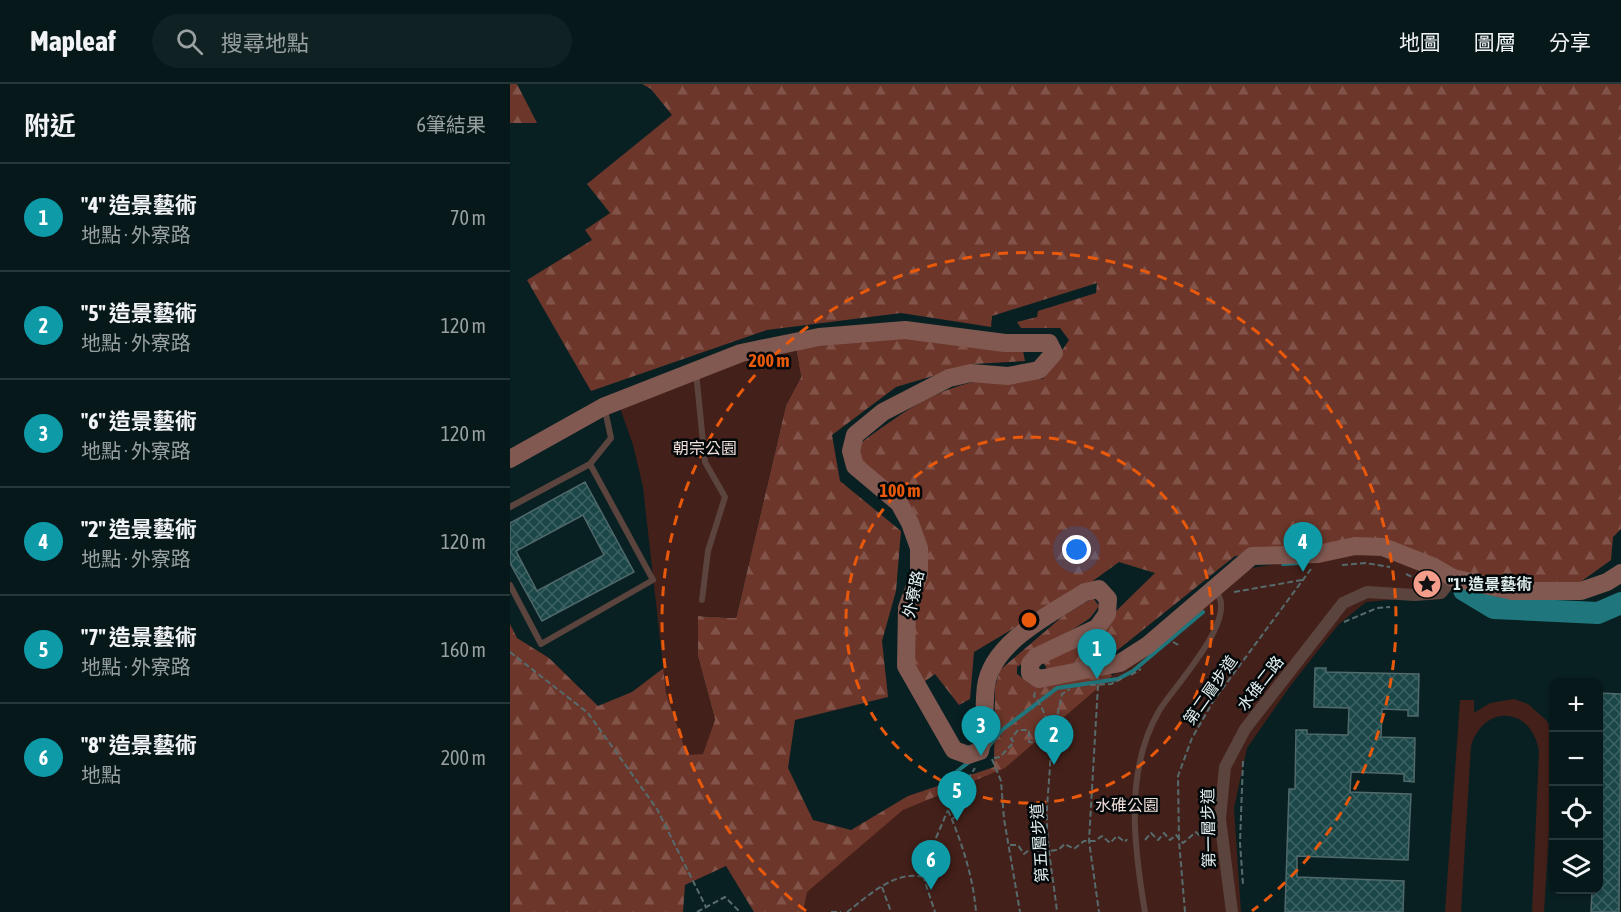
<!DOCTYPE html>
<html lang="zh-TW">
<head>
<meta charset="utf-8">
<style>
  :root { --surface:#07181a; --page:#102123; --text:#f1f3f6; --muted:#98a0a2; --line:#283739; --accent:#f49d8b }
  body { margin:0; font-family:"Asap Condensed","Noto Sans TC",sans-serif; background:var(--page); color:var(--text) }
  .controls { position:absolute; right:18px; bottom:18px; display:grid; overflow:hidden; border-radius:12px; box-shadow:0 2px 4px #0004 }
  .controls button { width:54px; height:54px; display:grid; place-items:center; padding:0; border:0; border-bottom:2px solid var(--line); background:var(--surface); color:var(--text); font:30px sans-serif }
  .you { position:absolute; left:567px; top:466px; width:21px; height:21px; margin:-15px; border:4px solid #fff; border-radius:50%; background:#1a73e8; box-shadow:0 0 0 9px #1a73e833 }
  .badge { display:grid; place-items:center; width:39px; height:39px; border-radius:50%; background:var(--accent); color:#fff; font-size:20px; font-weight:700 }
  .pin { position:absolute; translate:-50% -50px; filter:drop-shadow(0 2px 3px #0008) }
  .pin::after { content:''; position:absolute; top:32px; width:21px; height:18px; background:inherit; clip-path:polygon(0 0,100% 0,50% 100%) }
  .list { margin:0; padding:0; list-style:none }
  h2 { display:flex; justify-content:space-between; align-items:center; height:78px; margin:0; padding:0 24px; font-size:26px }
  h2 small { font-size:20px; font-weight:400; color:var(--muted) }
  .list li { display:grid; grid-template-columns:39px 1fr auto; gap:18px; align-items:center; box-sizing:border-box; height:108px; padding:0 24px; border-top:2px solid var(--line) }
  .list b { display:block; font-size:22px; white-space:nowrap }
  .list p { margin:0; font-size:20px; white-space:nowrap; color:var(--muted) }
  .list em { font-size:20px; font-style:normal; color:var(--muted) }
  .icon { flex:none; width:33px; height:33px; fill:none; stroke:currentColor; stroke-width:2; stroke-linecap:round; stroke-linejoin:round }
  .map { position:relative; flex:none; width:1111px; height:828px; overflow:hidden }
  header { display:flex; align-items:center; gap:36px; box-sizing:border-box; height:84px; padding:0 30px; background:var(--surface); border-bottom:2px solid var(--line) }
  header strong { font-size:28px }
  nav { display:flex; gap:33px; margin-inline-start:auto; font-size:21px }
  .search { width:420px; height:54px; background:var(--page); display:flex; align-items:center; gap:15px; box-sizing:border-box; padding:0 21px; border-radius:33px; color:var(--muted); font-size:22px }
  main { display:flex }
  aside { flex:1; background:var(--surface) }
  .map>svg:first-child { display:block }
</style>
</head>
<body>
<header>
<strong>Mapleaf</strong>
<div class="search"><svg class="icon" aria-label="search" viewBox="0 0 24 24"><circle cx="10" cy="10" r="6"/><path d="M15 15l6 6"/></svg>搜尋地點</div>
<nav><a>地圖</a><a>圖層</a><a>分享</a></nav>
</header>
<main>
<aside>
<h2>附近<small>6筆結果</small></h2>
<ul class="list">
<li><span class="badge" style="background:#0f9aa8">1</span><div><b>&quot;4&quot; 造景藝術</b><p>地點 · 外寮路</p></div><em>70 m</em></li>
<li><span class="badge" style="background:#0f9aa8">2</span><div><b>&quot;5&quot; 造景藝術</b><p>地點 · 外寮路</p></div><em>120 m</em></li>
<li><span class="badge" style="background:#0f9aa8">3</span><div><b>&quot;6&quot; 造景藝術</b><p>地點 · 外寮路</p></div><em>120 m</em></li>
<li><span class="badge" style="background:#0f9aa8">4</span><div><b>&quot;2&quot; 造景藝術</b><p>地點 · 外寮路</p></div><em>120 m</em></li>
<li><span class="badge" style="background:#0f9aa8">5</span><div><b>&quot;7&quot; 造景藝術</b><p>地點 · 外寮路</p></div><em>160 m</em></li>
<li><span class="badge" style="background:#0f9aa8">6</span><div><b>&quot;8&quot; 造景藝術</b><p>地點</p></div><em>200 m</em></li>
</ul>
</aside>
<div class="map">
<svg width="1111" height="828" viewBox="0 0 1111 828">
  <defs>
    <pattern id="forest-firs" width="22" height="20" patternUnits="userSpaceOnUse" patternTransform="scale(1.5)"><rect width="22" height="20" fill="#6c362a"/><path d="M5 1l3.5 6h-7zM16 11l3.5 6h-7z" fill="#815349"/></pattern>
    <pattern id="building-cross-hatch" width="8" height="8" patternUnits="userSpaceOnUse" patternTransform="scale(1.5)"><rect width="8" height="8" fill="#1b4749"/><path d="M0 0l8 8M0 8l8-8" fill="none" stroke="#3c6264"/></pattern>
  </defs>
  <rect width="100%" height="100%" fill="#092022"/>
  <!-- forest -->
  <path fill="url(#forest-firs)" d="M0 0H7L27 39H0Z
    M132 0H1111V445L1103 453 1101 476 1058 507 979 509 816 461 725 472 599 573 537 585 532 576 603 530 645 489 609 478 580 499 464 568 460 615 449 621 425 590 407 603 396 582 414 479 399 431 349 391 343 365C379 338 415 310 459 299 482 294 509 296 533 295L559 256 550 244H511L507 238 527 233 528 227 586 209 587 199 482 232 481 243 391 229 257 246 81 307 17 196 82 156 75 146 100 129 77 100 162 31 141 5Z
    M395 251 513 267 515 277 463 280 386 303 322 351 330 397 391 447 386 507 372 557 378 613 285 636 278 684 303 736 341 746 398 712 484 683 485 603 490 586 553 532 583 514 589 522 580 534 507 583V590L520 600 598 588 606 594 861 500 712 648 710 828H244L216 782 175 801 173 828H0V540L7 554 39 574 88 622 122 608 155 583 156 609 205 636 188 573V532L226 534 276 321 291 293 286 265Z"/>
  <!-- park -->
  <path fill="#432019" d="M286 265 291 293 276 321 226 534 188 532V573L205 636 193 670 177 671 156 609 133 403 123 361 110 324 224 279Z
    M850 467 934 485 936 511 856 518 828 541 781 601 737 664 724 724 731 828H293L297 808 393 726 495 684 682 523 735 485Z
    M1004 615 1018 620 1036 636 1043 647V686L1034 828H1022L1029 667C1022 623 974 619 961 662L951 828H935L950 616H964V629L980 619Z"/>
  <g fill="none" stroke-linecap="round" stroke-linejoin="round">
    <!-- stream -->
    <path stroke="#1f777d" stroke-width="4" d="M773 480 790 479
      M479 662 492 646 547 604 608 595 623 587 693 528
      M436 696 459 678"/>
    <!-- river -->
    <path stroke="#1f777d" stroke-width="22" d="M954 506 984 524 1088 529 1111 519"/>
  </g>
  <!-- building -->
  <path fill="url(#building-cross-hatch)" stroke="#50696a" stroke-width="1.5" fill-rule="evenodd" d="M75 398 124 488 32 537 0 479V439ZM73 431 94 471 27 507 6 467Z
    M805 584H816V588L909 590 908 632H898V626L872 625 871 653 905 654 904 698 894 697V690L841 688 840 708 901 710 898 776 787 772V793L894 797 893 828H775L779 705H785L786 646H797V650L838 651 839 624 804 623Z
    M1089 609 1111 610 1109 828H1081L1082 806H1089Z"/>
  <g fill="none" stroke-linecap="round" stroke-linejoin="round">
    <!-- path -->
    <path stroke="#576b6c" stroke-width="2" stroke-dasharray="6 3" stroke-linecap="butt" d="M832 481 855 479 880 483
      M896 490 913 498
      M724 508 792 496
      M834 538 867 524 880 523
      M663 558 670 562
      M0 568 78 629 147 725 196 823
      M621 591 631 585
      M580 601 601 600 613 594
      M588 601 579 757 589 828
      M525 608 524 612C552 645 535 701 537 741 538 770 544 799 547 828
      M484 674 490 673 504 658 501 655 508 646H519V658L541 659 552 610 560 605
      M482 675 491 697 494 735 510 828
      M733 677 730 759 733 801
      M438 726C452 759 463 792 466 828
      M442 735 445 733V715L465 684
      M635 756 641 749 648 756 654 749 660 756 666 751 673 759 686 748 691 753 697 747 700 752
      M500 761H508L514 770 523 763 531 772 537 767 548 766 555 760 564 765 574 757H585L592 752 600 759 607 752 615 758 617 755
      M410 783 425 828
      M415 797 425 773 426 754 438 726
      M372 803 381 828
      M187 828 215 813 230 828
      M321 828H331
      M337 828C358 812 385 786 413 793
      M675 828 669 757 668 692 682 654 704 616 801 485"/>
    <!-- lane -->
    <path stroke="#5c443e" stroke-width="6" d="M186 288 195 378 215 413 198 467 192 516
      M0 423 80 380 101 354 95 326
      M0 501 31 560 143 496 80 380
      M635 828C624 763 614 687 649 627 663 603 732 532 705 507"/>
    <!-- street -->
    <path stroke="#5c443e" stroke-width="12" d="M722 828 710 735 715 683 735 645 833 519 857 508 905 511 931 509 943 494"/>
    <!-- secondary -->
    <path stroke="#815951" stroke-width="18" d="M0 375 93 323 231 269 309 253 395 246 495 259H539L544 269 529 286 498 292 461 289 439 294 373 328 345 351 341 367 345 382 389 419 400 439 409 464V491L397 524 396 582 444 666 458 671 470 667C477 645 473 624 476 602 482 558 541 530 575 508L589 505 598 515 597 530 587 544 526 573 520 580V589L529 595 610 579 638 561 742 472 808 470 845 462 873 463 924 483 943 494 1002 507H1071L1097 498 1111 489"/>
  </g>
  <!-- distance rings -->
  <g fill="none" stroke="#e8590c" stroke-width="3" stroke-dasharray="10 8">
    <circle cx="519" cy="536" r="183"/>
    <path d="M296 827A367 367 0 1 1 742 827"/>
  </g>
  <!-- icons -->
  <defs>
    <g id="sight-disc" transform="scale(1.5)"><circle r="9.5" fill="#f49d8b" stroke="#020809"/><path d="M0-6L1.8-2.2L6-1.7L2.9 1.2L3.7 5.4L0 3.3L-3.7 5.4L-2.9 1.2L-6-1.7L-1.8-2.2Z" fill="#111"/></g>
  </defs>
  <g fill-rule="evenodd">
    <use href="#sight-disc" x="917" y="500"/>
  </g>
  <g text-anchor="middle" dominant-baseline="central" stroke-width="5" stroke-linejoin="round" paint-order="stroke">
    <!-- park labels -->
    <g font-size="16" fill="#f2dfda" stroke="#020809">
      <text x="195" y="364">朝宗公園</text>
      <text x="617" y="721">水碓公園</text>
    </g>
    <!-- poi labels -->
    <g font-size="16" font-weight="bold" fill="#e2eff0" stroke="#020809" text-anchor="start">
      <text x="938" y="500">"1" 造景藝術</text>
    </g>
    <!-- street labels -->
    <g font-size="16" fill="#e2eff0" stroke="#020809">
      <text transform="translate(403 510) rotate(-78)">外寮路</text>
      <text transform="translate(750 599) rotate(-52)">水碓二路</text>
      <text transform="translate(700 606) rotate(-55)">第二層步道</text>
      <text transform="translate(698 744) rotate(-91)">第一層步道</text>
      <text transform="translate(529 759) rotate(-94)">第五層步道</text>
    </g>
  </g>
  <circle cx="519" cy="536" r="9" fill="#e8590c" stroke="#020809" stroke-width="3"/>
  <g font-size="18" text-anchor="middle" font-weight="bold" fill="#e8590c" stroke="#020809" stroke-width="5" stroke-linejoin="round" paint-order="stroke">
    <text x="259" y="283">200 m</text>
    <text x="390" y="413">100 m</text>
  </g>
</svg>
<div class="controls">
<button>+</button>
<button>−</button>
<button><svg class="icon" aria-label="locate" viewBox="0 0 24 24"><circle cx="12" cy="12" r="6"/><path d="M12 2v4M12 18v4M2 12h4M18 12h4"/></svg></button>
<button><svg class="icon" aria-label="layers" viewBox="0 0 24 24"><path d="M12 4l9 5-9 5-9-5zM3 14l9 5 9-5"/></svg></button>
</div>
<div class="you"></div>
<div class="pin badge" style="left:587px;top:595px;background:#0f9aa8">1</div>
<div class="pin badge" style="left:544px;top:681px;background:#0f9aa8">2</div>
<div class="pin badge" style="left:471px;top:672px;background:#0f9aa8">3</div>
<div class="pin badge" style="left:793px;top:488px;background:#0f9aa8">4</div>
<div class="pin badge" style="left:447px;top:737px;background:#0f9aa8">5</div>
<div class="pin badge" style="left:421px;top:806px;background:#0f9aa8">6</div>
</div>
</main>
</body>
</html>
